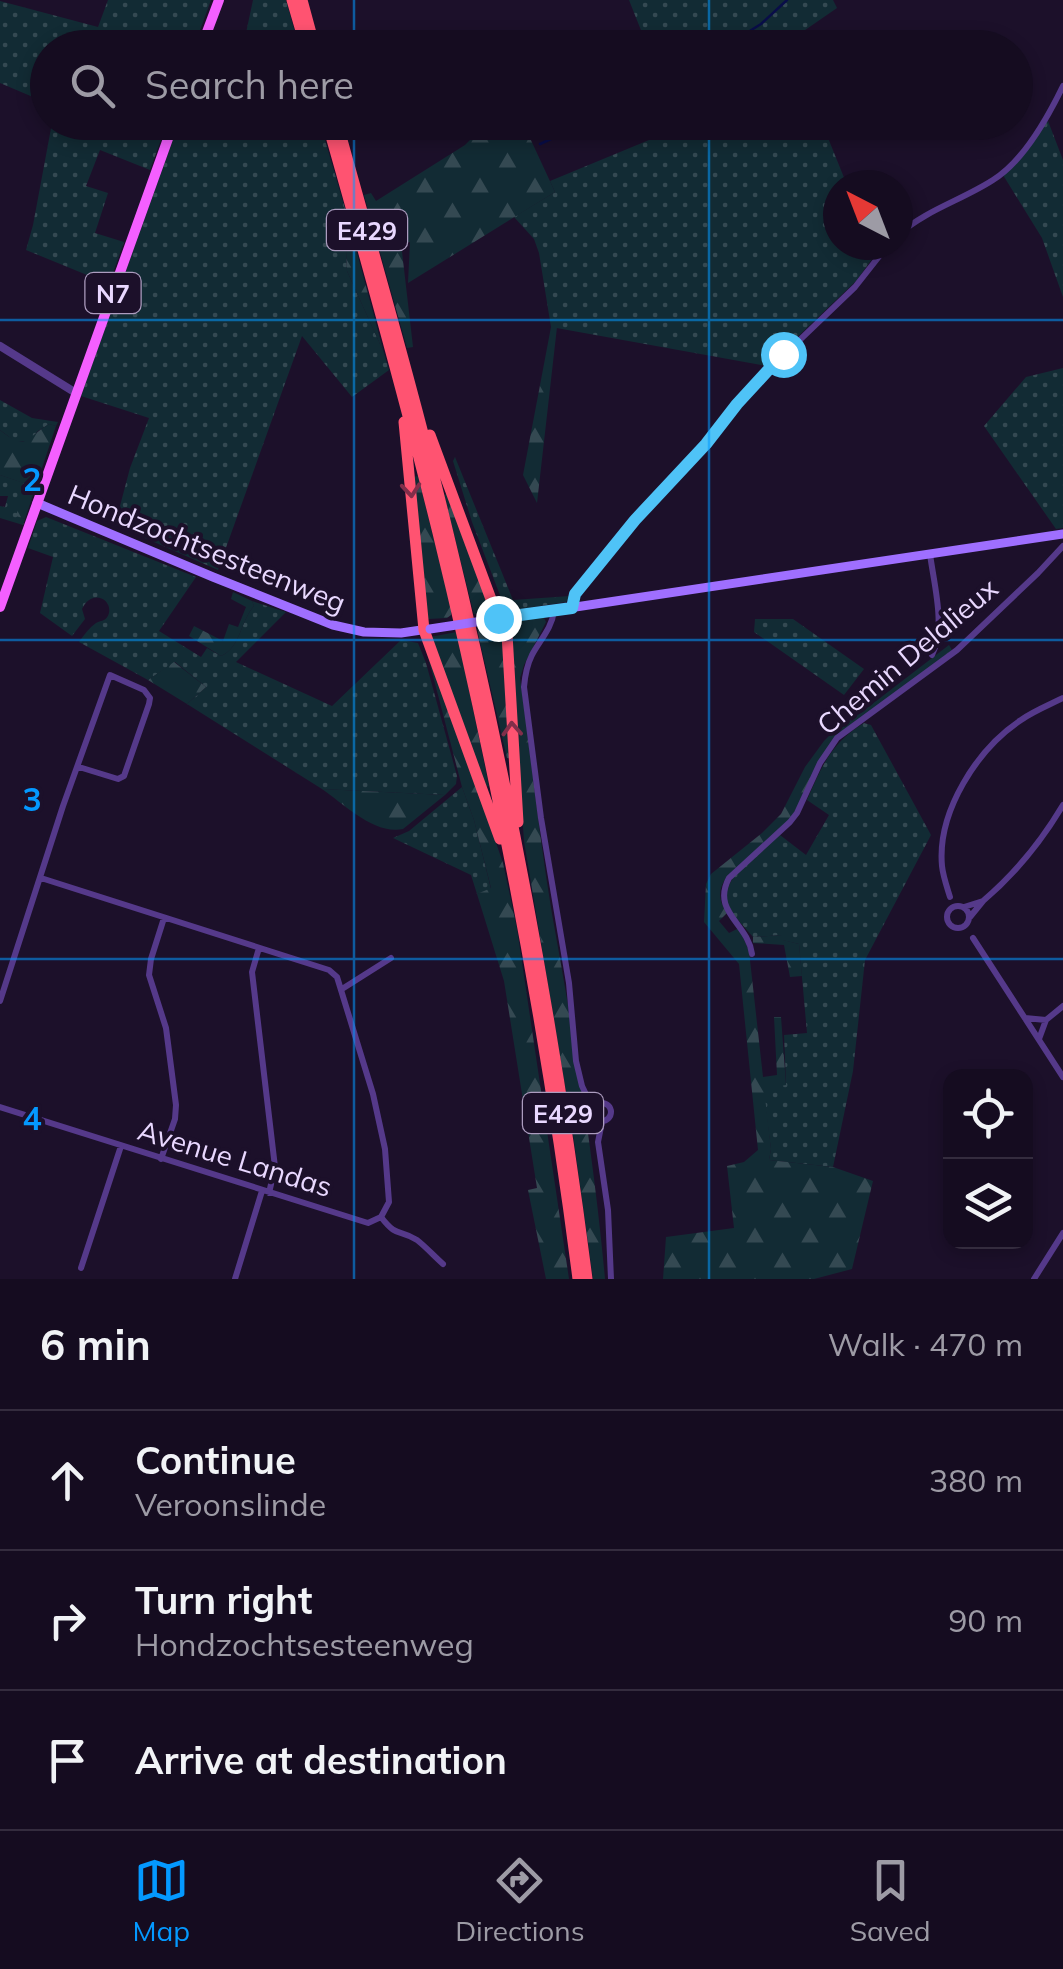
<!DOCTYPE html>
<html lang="en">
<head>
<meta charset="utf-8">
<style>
  :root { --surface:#150c20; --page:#1e1529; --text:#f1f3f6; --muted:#9d9ba5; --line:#342c3e; --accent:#0499ff }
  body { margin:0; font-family:Mulish,sans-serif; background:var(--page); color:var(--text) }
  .controls { position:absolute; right:30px; bottom:30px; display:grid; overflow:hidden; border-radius:20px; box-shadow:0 5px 15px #0003 }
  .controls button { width:90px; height:90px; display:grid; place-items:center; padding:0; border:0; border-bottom:2px solid var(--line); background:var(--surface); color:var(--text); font:50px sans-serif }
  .compass { position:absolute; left:823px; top:170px; width:90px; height:90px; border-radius:50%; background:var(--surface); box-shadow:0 5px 15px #0003; rotate:318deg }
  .stop { position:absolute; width:30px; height:30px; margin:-22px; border:8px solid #4fc3f7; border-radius:50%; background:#fff }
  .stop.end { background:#4fc3f7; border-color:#fff; box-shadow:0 2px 10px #0008 }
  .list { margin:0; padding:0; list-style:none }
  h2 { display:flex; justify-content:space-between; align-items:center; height:130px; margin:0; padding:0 40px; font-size:42px }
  h2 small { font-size:32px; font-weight:400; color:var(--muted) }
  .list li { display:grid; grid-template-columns:65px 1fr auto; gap:30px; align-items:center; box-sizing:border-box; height:140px; padding:0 40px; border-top:2px solid var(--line) }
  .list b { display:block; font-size:38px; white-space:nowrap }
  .list p { margin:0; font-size:32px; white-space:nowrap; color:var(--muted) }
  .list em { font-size:32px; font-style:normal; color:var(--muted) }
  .icon { flex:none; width:55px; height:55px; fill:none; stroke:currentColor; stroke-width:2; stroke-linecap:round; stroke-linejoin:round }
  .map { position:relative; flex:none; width:1063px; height:1279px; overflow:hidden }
  .search { position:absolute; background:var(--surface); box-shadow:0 5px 15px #0003; left:30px; right:30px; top:30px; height:110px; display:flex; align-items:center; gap:25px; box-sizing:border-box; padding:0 35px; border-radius:55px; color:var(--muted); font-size:38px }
  .sheet { height:550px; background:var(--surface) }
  nav { display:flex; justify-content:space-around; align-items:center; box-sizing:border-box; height:140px; border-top:2px solid var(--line); background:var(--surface); font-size:28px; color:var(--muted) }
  nav a { display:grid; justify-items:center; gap:5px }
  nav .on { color:var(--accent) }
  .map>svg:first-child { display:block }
</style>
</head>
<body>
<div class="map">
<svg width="1063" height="1279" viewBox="0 0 1063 1279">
  <defs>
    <pattern id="grass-dots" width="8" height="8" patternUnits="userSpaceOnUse" patternTransform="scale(2.5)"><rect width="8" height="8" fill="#122b34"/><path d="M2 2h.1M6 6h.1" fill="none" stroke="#344952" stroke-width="1.8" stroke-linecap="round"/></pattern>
    <pattern id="forest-firs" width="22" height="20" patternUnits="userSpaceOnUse" patternTransform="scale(2.5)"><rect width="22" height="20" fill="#122b34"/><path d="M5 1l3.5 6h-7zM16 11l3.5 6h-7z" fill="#344952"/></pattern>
  </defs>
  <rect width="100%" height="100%" fill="#1c102a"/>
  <!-- grass -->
  <path fill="url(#grass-dots)" d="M108 0H211L194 47 48 48 47 103 0 83V1L98 27Z
    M253 0H286L299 47H243Z
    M629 0H833L837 8 795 37 792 31 787 34 792 47 648 48Z
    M1048 121 1063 160V297L1042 238 1003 175Z
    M52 123H167L150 170 100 150 86 186 108 193 95 233 124 242 109 284 26 250 33 225Z
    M179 123 212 133 216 123H320L344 205 347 271 384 353 389 370 352 397 302 336 218 570 115 525 130 468 149 418 81 396Z
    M676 123H822L847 185H838V245H872L875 255 856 281 767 366 551 327 539 253 534 239 514 217 555 192 550 181 678 128Z
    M1063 368V528L1056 529 984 426 1026 377Z
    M0 400 32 418 58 422 56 426 49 424 38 431 29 441 16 442 0 430Z
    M455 457 513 600 570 596 566 602 506 611 472 522 453 461Z
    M0 475 27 484 17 516 25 519 23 525 0 518V506L5 507 8 496H0Z
    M46 517 196 577 159 631 201 657 207 648 221 656C241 647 240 622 254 606L252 601 286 612 236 662 332 706 401 640 418 643 426 663 457 776 456 784 445 795 322 789 187 704 206 687 175 662 148 680 79 642C84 635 89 628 96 623 102 620 107 621 109 613 112 598 91 589 82 609L85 619 72 636 40 613 53 557 28 548 37 521Z
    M755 619H793L864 669 844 695 754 632Z
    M864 723 871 725 931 835 865 960 853 1071 833 1167 769 1160 771 1149 763 1088 786 1084 784 1035 807 1033 799 944 782 940V935L753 937C745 927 732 916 728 904 719 877 762 851 780 835L806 855 829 815 807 800C822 766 831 743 864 723Z
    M462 787 474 820 491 889 477 894 471 875 393 838 409 831Z"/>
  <!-- forest -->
  <path fill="url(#forest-firs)" d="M487 123H523L555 192 408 283 410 242 401 243 413 347 407 348 364 195 371 193 376 201 465 145Z
    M344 205 384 353 347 271Z
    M551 327H557L537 503 523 475Z
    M49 424 56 426 25 519 16 516 26 484 0 475V430C28 452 24 439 49 424Z
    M418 476 451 608V615L447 618 428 619 413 477Z
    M448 493 490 606 488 612 474 614 444 495Z
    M233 592 252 601 254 606C240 622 241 647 221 656L189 636 194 626 223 641 229 624 238 627 246 607 231 599Z
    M536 617 544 618 546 622 524 665 520 678C531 756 539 836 552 914 574 1035 594 1157 605 1279H593L573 1134 524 841 509 628 515 623Z
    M502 626 512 759 507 758 477 629Z
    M457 632 489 786 485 787 430 637Z
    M949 645 952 650 830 745 791 818 726 878C717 891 719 901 727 913L719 921 729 933 739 928 749 951 763 1077 777 1075 774 1017H781L786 1085 764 1089 771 1149 769 1160 833 1167 873 1181 852 1269 814 1279H663L666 1237 734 1228 727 1166 744 1162 758 1150 739 964 704 922 706 884 711 874 762 833 781 814 805 767 824 741 853 712 858 715Z
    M428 647 503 863 517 929 569 1279H546L528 1190 537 1188 504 981 477 894 491 888 474 820 462 787 426 649Z
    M174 662 206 687 187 704 148 680Z
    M322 789 445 795 403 829C374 835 344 804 322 789Z
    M782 935 783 940 799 944 802 976 790 977 784 945 753 943V937Z"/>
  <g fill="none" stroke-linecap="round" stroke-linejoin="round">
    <!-- stream -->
    <path stroke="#090d49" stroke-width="2.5" d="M740 48 745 34 761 24 787 0
      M540 144 588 122"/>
    <!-- minor -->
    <path stroke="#55398a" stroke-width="6" d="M898 235C926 210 962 200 993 180 1024 161 1048 117 1063 86
      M930 554C934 585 946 626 932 655
      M572 608 575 594 635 521 706 444 761 377 855 287 888 245
      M554 611C552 628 540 640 532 655 527 665 525 675 524 687L541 818 569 983 576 1061 582 1086 593 1109
      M41 878 329 970 337 977 373 1094 385 1149 389 1202 381 1217
      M950 897C947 887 943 876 942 866 937 812 977 749 1021 720 1034 711 1049 705 1063 698
      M983 901C1016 873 1041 842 1063 805
      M947 917a11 11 0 1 1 22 0a11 11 0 1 1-22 0Z
      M964 907 983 901 970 917
      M973 938 1063 1077
      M259 948 252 972 275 1167 269 1193
      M752 954C748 923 711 912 729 878L790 822 797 813 820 763 837 738 957 650 1038 573 1063 546
      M342 989 391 958
      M0 1001 63 806 110 675 144 690 150 698 149 704 124 776 118 779 79 767
      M1025 1018 1046 1020 1039 1039
      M1046 1020 1063 1006
      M593 1112a9 9 0 1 1 18 0a9 9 0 1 1-18 0Z
      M0 1107 368 1223 381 1217
      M602 1122 598 1142 608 1210 611 1279
      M161 1159 175 1119 176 1105 166 1028 149 975 151 959 164 918
      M381 1217C397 1238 399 1229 417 1240 426 1247 434 1256 443 1264
      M81 1268 121 1146
      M235 1279 262 1191
      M1034 1279 1063 1233"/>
    <!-- tertiary -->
    <path stroke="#55398a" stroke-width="8" d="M0 346 76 393"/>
    <!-- secondary -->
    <path stroke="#9f6fff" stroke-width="9" d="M37 503 213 577 333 625 364 632 401 633 428 629
      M502 618 1063 534"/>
    <!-- primary -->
    <path stroke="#f45fff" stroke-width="10" d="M201 48 219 0
      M0 607 174 122"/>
    <!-- motorway -->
    <path stroke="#ff5371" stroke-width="11" d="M292 0 306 48
      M302 0 315 48
      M327 122C366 259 404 395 438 533 498 779 546 1028 578 1279
      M337 122C375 259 415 395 448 533 508 779 555 1028 587 1279
      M404 422 424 630 500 839
      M430 435 498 618
      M506 617 518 822"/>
    <!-- secondary-bridge -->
    <path stroke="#9f6fff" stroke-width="9" d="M430 629 489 620"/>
  </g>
  <!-- one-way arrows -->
  <defs><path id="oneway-chevron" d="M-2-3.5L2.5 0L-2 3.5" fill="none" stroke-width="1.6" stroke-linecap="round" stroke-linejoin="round" transform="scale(2.5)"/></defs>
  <g stroke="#822e4a">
    <use href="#oneway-chevron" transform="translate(411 490) rotate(85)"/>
    <use href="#oneway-chevron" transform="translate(512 729) rotate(-93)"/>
  </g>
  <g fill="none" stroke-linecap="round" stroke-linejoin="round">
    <!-- route -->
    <path stroke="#4fc3f7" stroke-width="12" d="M498 618 572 608 575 594 635 520 706 444 737 404 783 354"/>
  </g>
  <!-- grid -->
  <path fill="none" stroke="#0499ff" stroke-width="2.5" stroke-opacity="0.55" d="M354 0V48M709 0V48M354 122V1279M709 122V1279M0 320H1063M0 640H1063M0 959H1063"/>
  <g text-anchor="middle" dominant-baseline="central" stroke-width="8" stroke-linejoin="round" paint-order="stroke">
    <!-- shield labels -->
    <g fill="#1c102a" stroke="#ac9cbf" stroke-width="2.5">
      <rect x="327" y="210" width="80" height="40" rx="8"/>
      <rect x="85.5" y="273" width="55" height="40" rx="8"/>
      <rect x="523" y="1093" width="80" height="40" rx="8"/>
    </g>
    <g font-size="25" font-weight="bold" fill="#e9d8ff">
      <text x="367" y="230">E429</text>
      <text x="113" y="293">N7</text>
      <text x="563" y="1113">E429</text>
    </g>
    <!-- street labels -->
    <g font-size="28" fill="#e9d8ff" stroke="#1c102a">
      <text transform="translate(207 548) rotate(22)">Hondzochtsesteenweg</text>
      <text transform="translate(907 656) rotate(-40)">Chemin Delalieux</text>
      <text transform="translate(235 1158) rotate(17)">Avenue Landas</text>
    </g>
  </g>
  <g font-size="32" text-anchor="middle" font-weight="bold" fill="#0499ff" stroke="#1c102a" stroke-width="8" stroke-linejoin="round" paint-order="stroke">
    <text x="32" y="491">2</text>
    <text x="32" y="811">3</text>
    <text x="32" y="1130">4</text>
  </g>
</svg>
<div class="controls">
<button><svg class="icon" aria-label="locate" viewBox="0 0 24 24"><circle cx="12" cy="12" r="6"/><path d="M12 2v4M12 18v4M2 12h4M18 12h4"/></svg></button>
<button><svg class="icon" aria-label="layers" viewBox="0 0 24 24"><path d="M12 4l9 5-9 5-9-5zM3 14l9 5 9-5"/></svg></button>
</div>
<svg class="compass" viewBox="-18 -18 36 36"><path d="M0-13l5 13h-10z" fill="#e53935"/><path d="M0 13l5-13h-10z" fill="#9d9ba5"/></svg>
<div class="stop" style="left:783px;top:354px"></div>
<div class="stop end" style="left:498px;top:618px"></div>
<div class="search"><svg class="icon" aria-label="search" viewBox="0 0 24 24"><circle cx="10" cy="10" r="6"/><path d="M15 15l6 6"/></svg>Search here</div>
</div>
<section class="sheet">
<h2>6 min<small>Walk · 470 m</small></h2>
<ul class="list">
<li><svg class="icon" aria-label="ahead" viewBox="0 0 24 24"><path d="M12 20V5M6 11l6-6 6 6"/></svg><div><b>Continue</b><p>Veroonslinde</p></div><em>380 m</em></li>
<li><svg class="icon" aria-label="right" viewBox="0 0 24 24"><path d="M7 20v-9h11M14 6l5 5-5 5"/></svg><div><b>Turn right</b><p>Hondzochtsesteenweg</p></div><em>90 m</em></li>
<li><svg class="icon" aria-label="arrive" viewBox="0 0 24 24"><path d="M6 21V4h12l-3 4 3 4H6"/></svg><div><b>Arrive at destination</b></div></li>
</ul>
</section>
<nav>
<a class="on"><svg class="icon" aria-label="map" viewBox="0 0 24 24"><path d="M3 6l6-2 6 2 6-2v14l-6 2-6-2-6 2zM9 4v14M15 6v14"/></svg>Map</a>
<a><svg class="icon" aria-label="directions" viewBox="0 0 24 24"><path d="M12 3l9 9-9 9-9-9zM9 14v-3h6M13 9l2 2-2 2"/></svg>Directions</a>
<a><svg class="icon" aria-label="saved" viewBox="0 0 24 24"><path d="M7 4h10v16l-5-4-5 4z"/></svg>Saved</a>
</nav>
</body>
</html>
